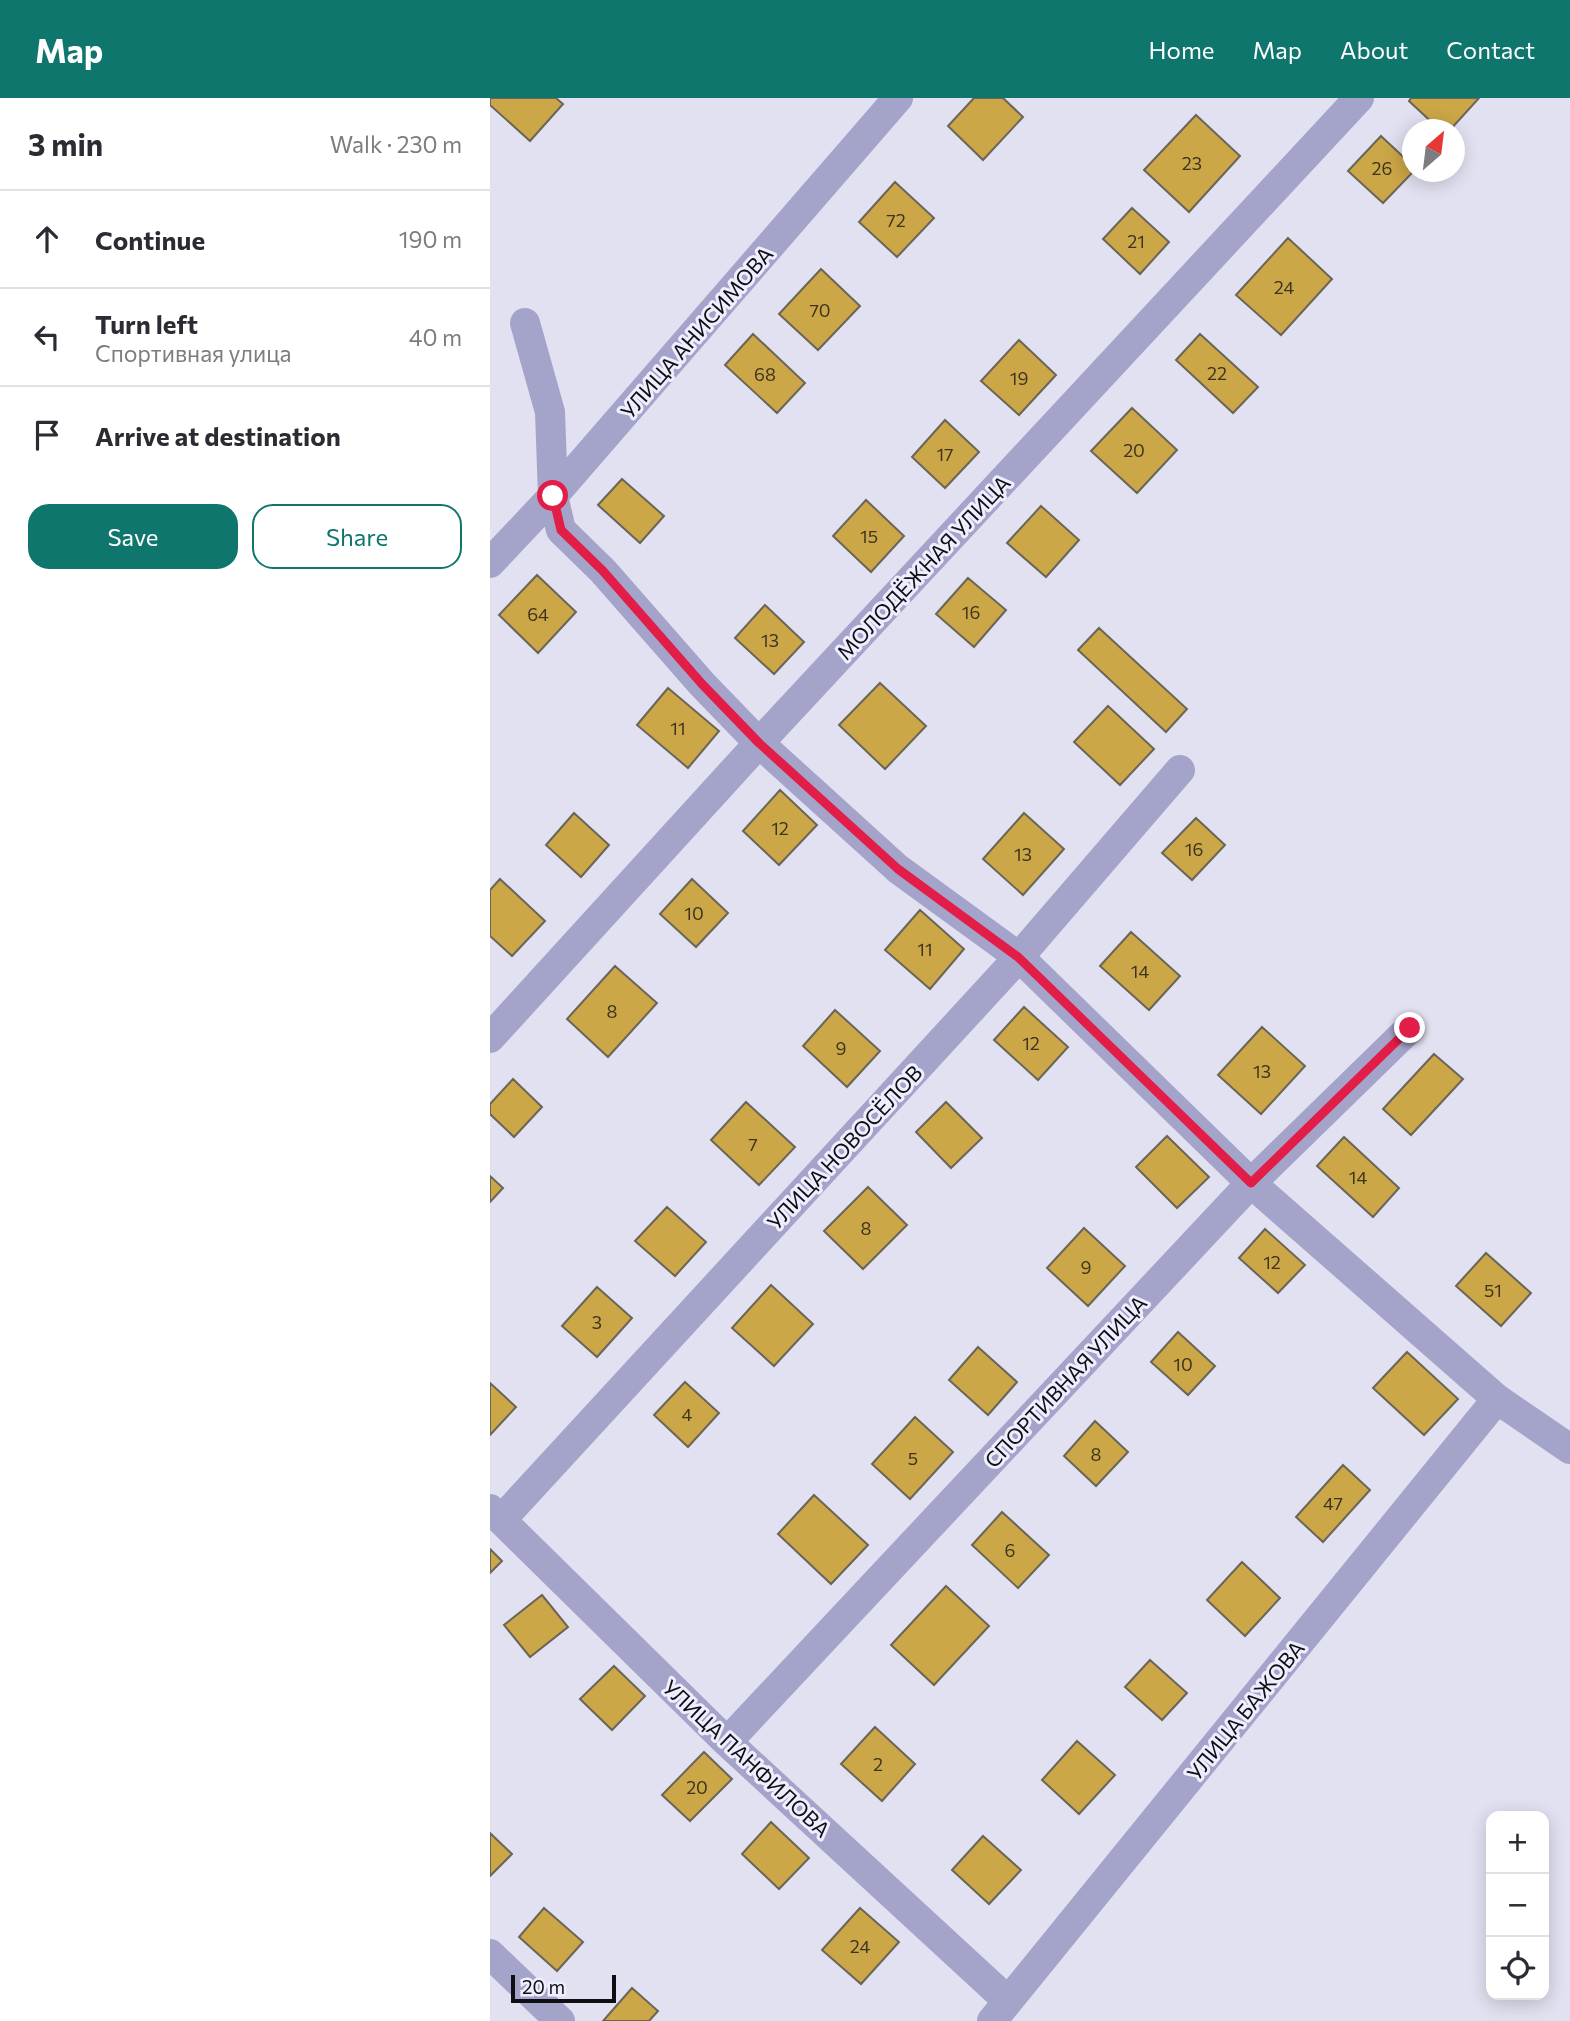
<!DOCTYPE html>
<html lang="en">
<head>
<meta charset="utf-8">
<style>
  :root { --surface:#fff; --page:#f2f2f3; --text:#2b2b33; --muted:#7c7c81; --line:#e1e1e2; --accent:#0f766e }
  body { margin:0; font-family:Commissioner,sans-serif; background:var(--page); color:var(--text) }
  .controls { position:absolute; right:21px; bottom:21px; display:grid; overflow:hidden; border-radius:14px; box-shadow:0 4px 18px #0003 }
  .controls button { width:63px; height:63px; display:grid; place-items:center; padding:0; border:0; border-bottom:2px solid var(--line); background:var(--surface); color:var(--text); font:35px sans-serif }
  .compass { position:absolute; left:912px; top:21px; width:63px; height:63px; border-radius:50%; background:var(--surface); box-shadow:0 4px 18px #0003; rotate:28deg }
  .scale { position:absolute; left:21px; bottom:18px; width:105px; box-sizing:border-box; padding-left:7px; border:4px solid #0e0e13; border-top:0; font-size:19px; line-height:24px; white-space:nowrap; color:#0e0e13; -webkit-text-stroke:5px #efeeff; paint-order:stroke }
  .stop { position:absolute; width:21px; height:21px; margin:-16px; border:5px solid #e11d48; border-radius:50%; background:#fff }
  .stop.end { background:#e11d48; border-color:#fff; box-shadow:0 2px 7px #0008 }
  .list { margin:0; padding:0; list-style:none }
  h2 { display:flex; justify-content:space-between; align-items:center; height:91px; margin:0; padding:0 28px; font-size:30px }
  h2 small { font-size:23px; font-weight:400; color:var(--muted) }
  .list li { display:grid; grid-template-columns:46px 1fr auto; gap:21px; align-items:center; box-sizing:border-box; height:98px; padding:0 28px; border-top:2px solid var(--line) }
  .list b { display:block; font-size:26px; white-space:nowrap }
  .list p { margin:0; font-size:23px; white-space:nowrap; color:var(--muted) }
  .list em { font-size:23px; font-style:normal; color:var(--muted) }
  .actions { display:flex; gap:14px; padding:21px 28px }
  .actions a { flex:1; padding:16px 0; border:2px solid var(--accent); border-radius:21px; text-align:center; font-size:24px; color:var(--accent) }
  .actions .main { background:var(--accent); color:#fff }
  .icon { flex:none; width:38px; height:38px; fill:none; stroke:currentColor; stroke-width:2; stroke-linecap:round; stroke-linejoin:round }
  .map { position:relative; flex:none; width:1080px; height:1923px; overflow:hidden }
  header { display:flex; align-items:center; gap:42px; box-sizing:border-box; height:98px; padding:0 35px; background:var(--accent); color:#fff }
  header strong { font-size:33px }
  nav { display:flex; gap:38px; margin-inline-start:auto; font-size:24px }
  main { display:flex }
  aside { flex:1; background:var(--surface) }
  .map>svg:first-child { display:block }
</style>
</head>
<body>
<header>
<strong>Map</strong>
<nav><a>Home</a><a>Map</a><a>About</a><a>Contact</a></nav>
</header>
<main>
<aside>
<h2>3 min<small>Walk · 230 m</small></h2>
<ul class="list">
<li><svg class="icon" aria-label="ahead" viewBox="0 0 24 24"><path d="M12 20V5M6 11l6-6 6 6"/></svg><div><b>Continue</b></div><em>190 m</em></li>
<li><svg class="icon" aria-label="left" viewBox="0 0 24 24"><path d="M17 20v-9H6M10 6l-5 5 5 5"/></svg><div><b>Turn left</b><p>Спортивная улица</p></div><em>40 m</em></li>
<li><svg class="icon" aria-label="arrive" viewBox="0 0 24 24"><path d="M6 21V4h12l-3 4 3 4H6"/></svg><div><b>Arrive at destination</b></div></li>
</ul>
<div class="actions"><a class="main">Save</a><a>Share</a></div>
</aside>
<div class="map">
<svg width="1080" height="1923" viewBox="0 0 1080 1923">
  <rect width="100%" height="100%" fill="#e1e1f1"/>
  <!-- building -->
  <path fill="#cca747" stroke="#6b6558" stroke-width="2" d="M0 0H66L73 6 40 43 0 7Z
    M484 0H513L533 19 493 62 458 28Z
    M921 0H989L960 32H950L919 3Z
    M706 17 750 58 699 114 654 72Z
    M891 38 922 67 923 74 893 105 858 73Z
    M405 84 444 120 407 159 369 124Z
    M642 110 679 144 650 176 613 141Z
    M798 140 842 181 791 237 746 197Z
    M331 171 370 208 328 252 289 216Z
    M263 236 315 285 287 315 235 267Z
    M710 236 768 289 743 315 686 262Z
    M529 242 566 277 529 317 491 283Z
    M642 310 687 352 647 395 601 353Z
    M455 322 489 354 455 390 422 359Z
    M132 381 174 418 150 445 108 407Z
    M376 402 414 438 381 474 343 438Z
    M551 408 589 442 556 479 517 445Z
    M47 477 86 514 48 555 9 517Z
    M478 480 516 512 484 549 446 516Z
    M275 507 314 544 284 576 245 540Z
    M609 530 697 611 676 634 588 552Z
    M390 585 436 628 395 671 349 627Z
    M178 590 229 633 198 670 147 627Z
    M618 608 664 651 630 687 584 644Z
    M290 692 327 727 289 767 253 733Z
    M84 715 119 747 91 779 56 747Z
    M534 715 574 751 533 797 493 761Z
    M706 720 735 747 702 782 672 755Z
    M10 781 55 823 22 858 0 838V792Z
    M202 781 238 815 206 849 170 816Z
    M430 812 474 851 440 891 395 852Z
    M641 834 690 878 659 912 610 868Z
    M125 868 167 905 118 959 77 921Z
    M534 909 578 949 548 982 504 942Z
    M345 912 390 953 357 989 313 948Z
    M772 929 815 968 771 1016 728 977Z
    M944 956 973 981 921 1037 893 1011Z
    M23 981 52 1009 24 1039 0 1016V1006Z
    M256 1004 305 1049 269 1087 221 1042Z
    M456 1004 492 1040 461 1070 426 1034Z
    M677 1038 719 1079 687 1110 646 1069Z
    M854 1039 909 1090 883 1119 827 1068Z
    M0 1078 13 1090 0 1104Z
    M378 1089 417 1127 373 1171 334 1133Z
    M177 1109 216 1144 185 1178 145 1143Z
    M594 1130 635 1168 598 1208 557 1170Z
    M775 1131 815 1167 788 1195 749 1160Z
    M996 1155 1041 1195 1011 1228 966 1188Z
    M281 1187 323 1226 284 1268 242 1230Z
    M107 1189 142 1220 107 1259 72 1228Z
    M688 1234 725 1268 698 1297 661 1264Z
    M488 1249 527 1284 498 1317 459 1282Z
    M917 1254 968 1301 934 1337 883 1290Z
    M195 1284 229 1315 198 1349 164 1317Z
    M0 1285 26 1309 0 1337Z
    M425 1319 463 1354 420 1401 382 1366Z
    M605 1323 638 1354 606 1388 574 1358Z
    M853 1367 880 1392 833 1444 806 1419Z
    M324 1397 378 1447 341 1486 288 1436Z
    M512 1414 559 1457 528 1490 482 1447Z
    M0 1451 12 1463 0 1475Z
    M752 1464 790 1500 755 1538 717 1502Z
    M456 1488 499 1528 444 1587 401 1547Z
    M52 1497 78 1529 40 1559 14 1527Z
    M660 1562 697 1595 672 1622 635 1589Z
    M124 1568 155 1598 122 1632 90 1601Z
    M385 1629 425 1666 392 1703 351 1666Z
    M587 1643 625 1677 589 1716 552 1682Z
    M214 1654 242 1681 200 1723 172 1697Z
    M281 1724 319 1760 289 1791 252 1756Z
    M0 1735 22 1756 0 1778Z
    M493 1738 531 1772 499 1806 462 1772Z
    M54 1810 93 1844 67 1873 29 1839Z
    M370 1810 409 1844 371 1886 332 1852Z
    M142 1890 168 1913 159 1923H113Z"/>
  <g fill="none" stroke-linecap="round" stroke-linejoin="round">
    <!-- street -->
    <path stroke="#a4a3c9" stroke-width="30" d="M35 225 60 314 63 398 71 432 113 473 212 586 269 645 408 771 529 859 761 1085 1007 1301 1080 1351
      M0 465 63 398 408 0
      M0 940 269 645 869 0
      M0 1411 237 1644 518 1903
      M12 1421 529 859 690 672
      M237 1644 761 1085 920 930
      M0 1856 70 1923
      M502 1923 1007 1301"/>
  </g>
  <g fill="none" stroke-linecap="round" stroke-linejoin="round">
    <!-- route -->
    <path stroke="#e11d48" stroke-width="9" d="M63 398 71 432 113 473 212 586 269 645 408 771 528 859 761 1085 920 930"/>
  </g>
  <g text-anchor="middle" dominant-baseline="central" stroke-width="6" stroke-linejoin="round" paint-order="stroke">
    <!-- number labels -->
    <g font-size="18" fill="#3e3420">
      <text x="702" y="65">23</text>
      <text x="892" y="70">26</text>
      <text x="406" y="122">72</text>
      <text x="646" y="143">21</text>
      <text x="794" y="189">24</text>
      <text x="330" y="212">70</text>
      <text x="727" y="275">22</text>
      <text x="275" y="276">68</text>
      <text x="529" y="280">19</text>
      <text x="644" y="352">20</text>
      <text x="455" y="356">17</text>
      <text x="379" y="438">15</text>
      <text x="481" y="514">16</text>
      <text x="48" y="516">64</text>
      <text x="280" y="542">13</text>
      <text x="188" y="630">11</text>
      <text x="290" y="730">12</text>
      <text x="704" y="751">16</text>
      <text x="533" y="756">13</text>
      <text x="204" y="815">10</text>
      <text x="435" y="851">11</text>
      <text x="650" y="873">14</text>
      <text x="122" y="913">8</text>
      <text x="541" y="945">12</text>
      <text x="351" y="950">9</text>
      <text x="772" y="973">13</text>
      <text x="263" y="1046">7</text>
      <text x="868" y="1079">14</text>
      <text x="376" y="1130">8</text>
      <text x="782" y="1164">12</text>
      <text x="596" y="1169">9</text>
      <text x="1003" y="1192">51</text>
      <text x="107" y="1224">3</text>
      <text x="693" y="1266">10</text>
      <text x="197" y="1316">4</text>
      <text x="606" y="1356">8</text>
      <text x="423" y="1360">5</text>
      <text x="843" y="1405">47</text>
      <text x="520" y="1452">6</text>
      <text x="388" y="1666">2</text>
      <text x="207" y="1689">20</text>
      <text x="370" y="1848">24</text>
    </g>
    <!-- street labels -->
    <g font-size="21" fill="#0e0e13" stroke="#efeeff">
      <text transform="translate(206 234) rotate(-49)">УЛИЦА АНИСИМОВА</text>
      <text transform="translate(433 469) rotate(-47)">МОЛОДЁЖНАЯ УЛИЦА</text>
      <text transform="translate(354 1049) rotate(-47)">УЛИЦА НОВОСЁЛОВ</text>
      <text transform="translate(575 1283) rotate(-47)">СПОРТИВНАЯ УЛИЦА</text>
      <text transform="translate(755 1612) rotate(-51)">УЛИЦА БАЖОВА</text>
      <text transform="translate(257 1660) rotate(43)">УЛИЦА ПАНФИЛОВА</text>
    </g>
  </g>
</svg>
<div class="controls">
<button>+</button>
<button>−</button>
<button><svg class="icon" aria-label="locate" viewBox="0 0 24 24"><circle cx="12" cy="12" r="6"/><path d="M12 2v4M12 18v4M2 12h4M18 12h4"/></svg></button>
</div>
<svg class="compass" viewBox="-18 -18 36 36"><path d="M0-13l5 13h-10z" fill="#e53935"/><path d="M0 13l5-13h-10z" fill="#7c7c81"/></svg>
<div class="scale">20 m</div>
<div class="stop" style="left:63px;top:398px"></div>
<div class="stop end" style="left:920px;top:930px"></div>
</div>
</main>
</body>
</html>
